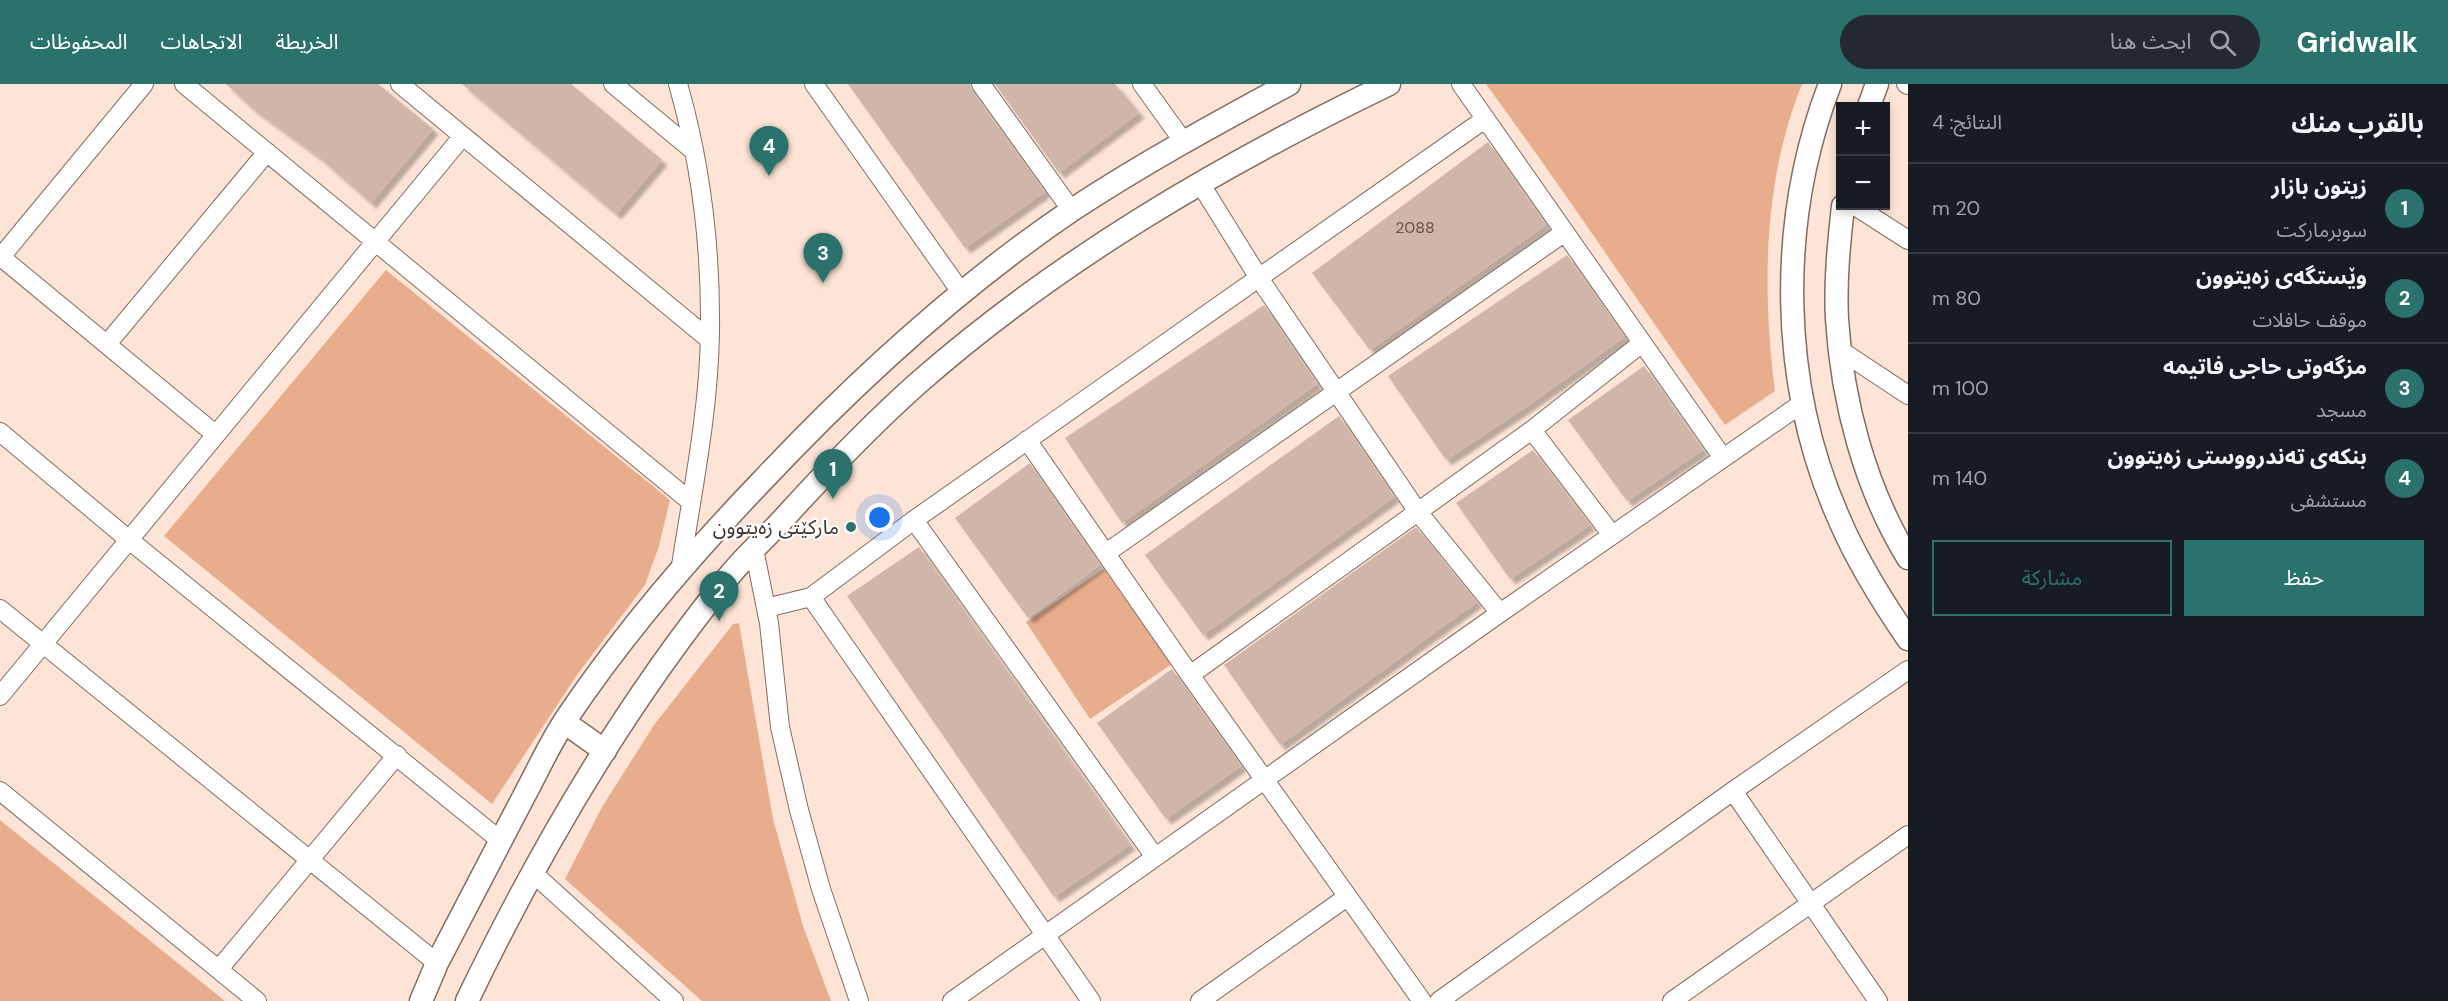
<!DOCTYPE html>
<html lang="ar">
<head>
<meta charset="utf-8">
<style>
  :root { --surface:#171b24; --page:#242831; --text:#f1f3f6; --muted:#9ea1a6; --line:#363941; --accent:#2a726b }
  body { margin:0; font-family:"DM Sans","Noto Sans Arabic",sans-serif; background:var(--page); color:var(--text); direction:rtl }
  .controls { position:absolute; right:18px; top:18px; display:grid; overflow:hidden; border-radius:0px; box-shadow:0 3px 9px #0003 }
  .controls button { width:54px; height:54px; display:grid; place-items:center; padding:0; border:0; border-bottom:2px solid var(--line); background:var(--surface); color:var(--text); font:30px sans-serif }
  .you { position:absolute; left:880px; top:434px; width:21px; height:21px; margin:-15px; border:4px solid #fff; border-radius:50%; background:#1a73e8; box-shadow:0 0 0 9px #1a73e833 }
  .badge { display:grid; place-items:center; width:39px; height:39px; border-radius:50%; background:var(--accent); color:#fff; font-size:20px; font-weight:700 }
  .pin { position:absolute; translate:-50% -50px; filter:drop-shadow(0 2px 3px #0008) }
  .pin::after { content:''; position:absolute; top:32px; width:21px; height:18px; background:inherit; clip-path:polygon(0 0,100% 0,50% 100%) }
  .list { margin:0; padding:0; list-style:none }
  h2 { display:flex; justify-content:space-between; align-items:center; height:78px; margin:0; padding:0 24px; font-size:26px }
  h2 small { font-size:20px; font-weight:400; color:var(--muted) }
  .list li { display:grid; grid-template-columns:39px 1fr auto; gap:18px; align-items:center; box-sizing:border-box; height:90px; padding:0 24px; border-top:2px solid var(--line) }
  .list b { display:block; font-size:22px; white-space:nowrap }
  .list p { margin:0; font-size:20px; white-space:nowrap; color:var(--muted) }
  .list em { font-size:20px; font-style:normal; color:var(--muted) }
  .actions { display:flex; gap:12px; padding:18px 24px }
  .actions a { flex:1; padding:14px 0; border:2px solid var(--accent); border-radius:0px; text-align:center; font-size:21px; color:var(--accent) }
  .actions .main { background:var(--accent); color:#fff }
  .icon { flex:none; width:33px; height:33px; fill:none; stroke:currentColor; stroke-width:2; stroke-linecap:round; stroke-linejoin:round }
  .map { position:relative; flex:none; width:1908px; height:917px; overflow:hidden; direction:ltr }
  header { display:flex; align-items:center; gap:36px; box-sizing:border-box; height:84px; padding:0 30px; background:var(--accent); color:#fff }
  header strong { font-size:28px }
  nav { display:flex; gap:33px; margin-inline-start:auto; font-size:21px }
  .search { width:420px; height:54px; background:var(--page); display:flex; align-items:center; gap:15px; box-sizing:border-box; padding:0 21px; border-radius:33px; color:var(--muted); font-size:22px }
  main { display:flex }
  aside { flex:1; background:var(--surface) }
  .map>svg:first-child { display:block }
</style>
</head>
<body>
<header>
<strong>Gridwalk</strong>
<div class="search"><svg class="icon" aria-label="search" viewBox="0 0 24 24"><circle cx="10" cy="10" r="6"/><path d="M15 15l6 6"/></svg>ابحث هنا</div>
<nav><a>الخريطة</a><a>الاتجاهات</a><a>المحفوظات</a></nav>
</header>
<main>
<aside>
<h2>بالقرب منك<small>النتائج: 4</small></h2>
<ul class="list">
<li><span class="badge">1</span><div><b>زيتون بازار</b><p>سوبرماركت</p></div><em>20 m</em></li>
<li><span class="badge">2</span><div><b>وێستگەی زەیتوون</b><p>موقف حافلات</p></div><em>80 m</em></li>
<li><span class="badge">3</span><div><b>مزگەوتی حاجی فاتیمە</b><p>مسجد</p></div><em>100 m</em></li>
<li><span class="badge">4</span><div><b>بنکەی تەندرووستی زەیتوون</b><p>مستشفى</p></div><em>140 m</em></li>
</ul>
<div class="actions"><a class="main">حفظ</a><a>مشاركة</a></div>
</aside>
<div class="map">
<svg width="1908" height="917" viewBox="0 0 1908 917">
  <defs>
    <filter id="shadow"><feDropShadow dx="5.5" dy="5.5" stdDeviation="1.5" flood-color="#0004"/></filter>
  </defs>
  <rect width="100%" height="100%" fill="#fde4d6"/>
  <!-- green -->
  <path fill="#e8ad8c" d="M1486 0H1802C1763 97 1762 205 1775 307L1725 341C1645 228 1568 112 1486 0Z
    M386 186 670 416 659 462 645 501 577 591 492 720 164 452Z
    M1104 485 1172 580 1090 635 1026 538Z
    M739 539 773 735 803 842 831 917H702L565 795 602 723 654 641 733 540Z
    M0 736 225 917H0Z"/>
  <!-- building -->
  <path fill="#cfb6a9" filter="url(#shadow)" d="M226 0H378L433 45 371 119 320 74 252 24Z
    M462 0H571L662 76 616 130Z
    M848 0H970L972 7 1045 108 965 164Z
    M995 0H1115L1139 29 1059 89Z
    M1488 58 1546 141 1370 266 1312 189Z
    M1567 171 1625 253 1526 323 1446 376 1388 292Z
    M1264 221 1317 300 1122 439 1065 354Z
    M1644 282 1703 366 1627 417 1568 336Z
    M1339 332 1394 413 1203 551 1145 471Z
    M1533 366 1590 441 1510 495 1456 419Z
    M1030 379 1100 481 1028 534 955 434Z
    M1416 443 1477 518 1280 661 1224 581Z
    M919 463 1130 761 1054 813 847 512Z
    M1172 585 1241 682 1166 735 1097 639Z"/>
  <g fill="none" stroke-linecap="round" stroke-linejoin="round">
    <!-- minor casing -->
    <g stroke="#826d60" stroke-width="20">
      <path id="minor" d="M184 0 690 417
        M400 0 710 256
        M613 0 694 67
        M678 0C701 80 711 165 710 248 709 328 692 409 680 488
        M814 0 961 208
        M981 0 1072 127
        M1142 0 1183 57
        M1461 0 1723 374
        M1906 0 1908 1
        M1200 99 1259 194 1418 428 1500 529
        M1855 122 1908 156
        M1 173 215 350
        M0 174 144 0
        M107 260 267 68
        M1840 266 1908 311
        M1532 346 1612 451
        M0 348 128 455 501 757
        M1027 356 1190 591 1422 917
        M914 436 1155 773
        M754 465 769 539 780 643 799 726 821 805 859 917
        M1106 469 1565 148
        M811 513 1091 917
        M766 524 811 513 914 436 1485 35
        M0 525 437 879
        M1190 591 1532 346 1642 259
        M0 612 462 53
        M0 707 257 917
        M1733 707 1878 917
        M533 789 674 917
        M219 885 397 671
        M952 917 1500 529 1804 318
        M1200 917 1347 813
        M1439 917 1733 707 1908 586
        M1672 917 1908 751"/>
    </g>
    <!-- tertiary casing -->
    <g stroke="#826d60" stroke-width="25">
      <path id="tertiary" d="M1830 0C1777 138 1779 301 1840 437 1858 479 1882 517 1908 555
        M1869 22 1877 0
        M1843 122C1839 159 1835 197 1837 235 1842 317 1865 404 1908 474
        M564 638 605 667
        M421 917 437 879C466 823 495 767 524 712 538 686 550 659 566 635 623 550 691 471 761 398 856 297 957 204 1072 126 1142 80 1215 40 1289 0
        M467 917C539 767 624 621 730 491 746 471 767 453 785 433 827 387 870 342 917 300 1058 176 1221 81 1389 0"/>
    </g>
    <!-- minor -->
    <use href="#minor" stroke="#fff" stroke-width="18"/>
    <!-- tertiary -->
    <use href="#tertiary" stroke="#fff" stroke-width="22"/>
  </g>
  <!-- markers -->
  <circle fill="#2a726b" stroke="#fff" stroke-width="2" cx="851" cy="443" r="6"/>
  <g text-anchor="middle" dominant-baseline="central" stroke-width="4.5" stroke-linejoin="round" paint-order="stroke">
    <!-- number labels -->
    <g font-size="16" fill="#61534c">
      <text x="1415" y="143">2088</text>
    </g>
    <!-- poi labels -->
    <g font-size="20" fill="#3c322d" stroke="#fff" text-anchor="end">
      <text x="839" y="443">مارکێتی زەیتوون</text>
    </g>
  </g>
</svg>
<div class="controls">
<button>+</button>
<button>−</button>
</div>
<div class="you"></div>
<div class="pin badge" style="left:833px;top:415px">1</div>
<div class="pin badge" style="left:719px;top:537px">2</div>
<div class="pin badge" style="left:823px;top:199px">3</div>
<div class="pin badge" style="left:769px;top:92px">4</div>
</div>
</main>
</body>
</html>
